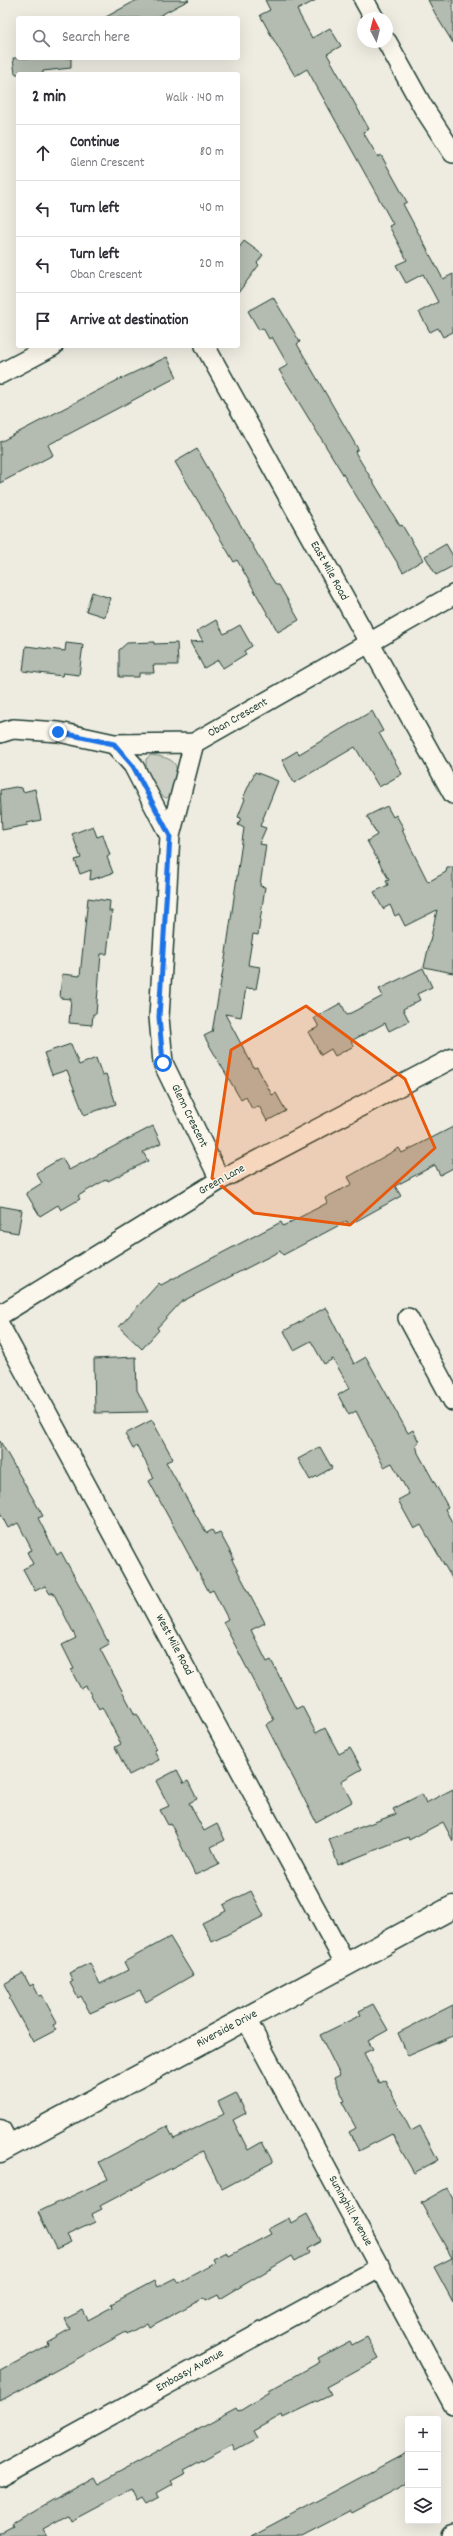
<!DOCTYPE html>
<html lang="en">
<head>
<meta charset="utf-8">
<style>
  :root { --surface:#fff; --page:#f7f7f7; --text:#2b2b33; --muted:#7c7c81; --line:#e1e1e2 }
  body { margin:0; font-family:Dekko,sans-serif; background:var(--page); color:var(--text) }
  .controls { position:absolute; right:12px; bottom:12px; display:grid; overflow:hidden; border-radius:4px; box-shadow:0 4px 16px #0002 }
  .controls button { width:36px; height:36px; display:grid; place-items:center; padding:0; border:0; border-bottom:1px solid var(--line); background:var(--surface); color:var(--text); font:20px sans-serif }
  .compass { position:absolute; left:357px; top:12px; width:36px; height:36px; border-radius:50%; background:var(--surface); box-shadow:0 4px 16px #0002; rotate:353deg }
  .stop { position:absolute; width:12px; height:12px; margin:-9px; border:3px solid #1a73e8; border-radius:50%; background:#fff }
  .stop.end { background:#1a73e8; border-color:#fff; box-shadow:0 1px 4px #0008 }
  .list { margin:0; padding:0; list-style:none }
  h2 { display:flex; justify-content:space-between; align-items:center; height:52px; margin:0; padding:0 16px; font-size:17px }
  h2 small { font-size:13px; font-weight:400; color:var(--muted) }
  .list li { display:grid; grid-template-columns:26px 1fr auto; gap:12px; align-items:center; box-sizing:border-box; height:56px; padding:0 16px; border-top:1px solid var(--line) }
  .list b { display:block; font-size:15px; white-space:nowrap }
  .list p { margin:0; font-size:13px; white-space:nowrap; color:var(--muted) }
  .list em { font-size:13px; font-style:normal; color:var(--muted) }
  .icon { flex:none; width:22px; height:22px; fill:none; stroke:currentColor; stroke-width:2; stroke-linecap:round; stroke-linejoin:round }
  .map { position:relative; flex:none; width:453px; height:2536px; overflow:hidden }
  .search { position:absolute; background:var(--surface); box-shadow:0 4px 16px #0002; left:16px; top:16px; width:224px; height:44px; display:flex; align-items:center; gap:10px; box-sizing:border-box; padding:0 14px; border-radius:4px; color:var(--muted); font-size:15px }
  .panel { position:absolute; background:var(--surface); box-shadow:0 4px 16px #0002; left:16px; top:72px; width:224px; height:276px; border-radius:4px }
  .map>svg:first-child { display:block }
</style>
</head>
<body>
<div class="map">
<svg width="453" height="2536" viewBox="0 0 453 2536">
  <rect width="100%" height="100%" fill="#eeece1"/>
  <filter id="ink" filterUnits="userSpaceOnUse"><feTurbulence type="fractalNoise" baseFrequency=".025" numOctaves="2"/><feDisplacementMap in="SourceGraphic" scale="8" xChannelSelector="R" yChannelSelector="G"/><feConvolveMatrix kernelMatrix="1 2 1 2 8 2 1 2 1" color-interpolation-filters="sRGB"/></filter>
  <g filter="url(#ink)">
    <!-- green -->
    <path fill="#cbcfc4" stroke="#75867c" d="M151 755C184 759 178 769 171 796L166 798C152 792 145 773 146 759Z"/>
    <!-- building -->
    <path fill="#b4bbb0" stroke="#1f3d34" d="M137 0H189L155 18H104Z
      M265 0H316L297 10 312 38 330 28 341 46 327 54 369 129 363 132 378 157 381 155 407 202 403 204 443 279 453 274V332L443 337 438 328 430 332 419 312 438 302 423 274 406 283 396 265 407 260 389 226 393 224 307 69 295 76 272 37 260 15 270 10Z
      M428 0H453V43L437 17Z
      M13 58H71V68L43 71V74H15Z
      M244 241 263 255 257 263 259 265 238 293V249Z
      M273 297 300 342 297 344 358 449 355 452 400 526 402 525 423 560 403 572 279 370 288 365 272 337 269 339 263 328 259 330 248 311Z
      M167 357 177 377 48 445 53 455 0 483V442L116 381Z
      M197 449 267 571 276 585H279L299 620 278 632 237 560 234 562 175 462Z
      M446 544 453 556V566L436 575 425 556Z
      M92 592 110 598 105 617 86 611Z
      M216 620 224 634 240 625 252 646 244 651 246 654 223 668 218 660 204 668 190 642 203 641 197 631Z
      M154 642V644L177 643 178 665H153L154 673H139V677H119V650L127 643Z
      M66 643 83 645 79 675 63 673 62 676 23 671 26 646 65 651Z
      M372 711 383 731 379 733 402 774 379 787 355 747 294 783 282 760 297 751 299 754Z
      M255 772 278 781 260 826 266 828 259 844 266 845 260 886 265 887 258 935 253 934 248 965 260 967 256 989 246 988 241 1017 225 1014 254 1068 257 1067 272 1095 276 1093 286 1111 267 1121 259 1106 252 1109 246 1097 241 1100 204 1036 212 1032 226 953 244 828 238 825 241 818 238 817 245 799 243 798Z
      M15 787 22 788 23 792 35 789 41 820 27 823 28 825 2 830 0 790Z
      M387 806 393 817 396 815 404 829 402 830 428 882 446 872 447 867H453V973L424 967 437 910 405 926 399 914 395 916 390 905 383 909 374 892 388 885 386 881 389 880 367 841 377 835 367 816Z
      M93 826 97 837 103 835 110 855 107 857 113 873 90 880 91 870 80 874 75 860 81 858 72 834Z
      M88 898 110 901 109 911H112L107 954H101L96 1014H93L92 1025 69 1023 71 999 60 998 62 974 80 976Z
      M423 968 432 987 417 994 420 1000 403 1009 409 1021 389 1031 385 1023 351 1041 354 1046 335 1056 331 1049 321 1055 308 1032 319 1027 314 1018 341 1003 347 1015 383 996 379 989Z
      M71 1044 79 1065 96 1058 102 1075 106 1074 116 1104 84 1115 67 1070 52 1075 44 1053Z
      M153 1126 161 1143 143 1152 148 1161 108 1181 107 1179 78 1196 80 1199 61 1210 58 1205 40 1216 26 1193 42 1183 36 1173 62 1158 69 1170Z
      M453 1127V1168L440 1175 435 1165 395 1186 401 1196 349 1225 347 1221 283 1255 280 1251 181 1302 157 1328 159 1330 142 1349 119 1327 159 1283 161 1285 281 1222 283 1226 327 1203 325 1198 352 1184 348 1177 399 1148 402 1153Z
      M0 1206 22 1210 18 1233 0 1230Z
      M326 1307 354 1364 366 1357 408 1433 413 1430 419 1442 416 1444 418 1453 448 1507 445 1509 453 1524V1580L421 1525 414 1529 398 1500 409 1494 392 1463 384 1467 356 1411 349 1415 338 1395 350 1388 333 1359 324 1364 311 1341 294 1350 284 1331Z
      M136 1357 137 1390 148 1412 95 1413 94 1359Z
      M152 1420 173 1459 166 1462 202 1526 207 1533 212 1530 215 1535 220 1533 234 1559 232 1560 265 1623 251 1630 267 1662 271 1660 296 1709 302 1706 316 1733 325 1728 339 1754 350 1748 362 1769 341 1781 352 1802 316 1822 266 1725 274 1720 223 1622 228 1619 213 1590 209 1592 149 1481 154 1478 137 1446 133 1449 125 1434Z
      M0 1441 43 1516 38 1518 57 1555 61 1552 83 1592 109 1644 100 1649 135 1715 137 1714 156 1749 154 1750 159 1760 129 1775 115 1747 121 1744 102 1707 99 1709 86 1686 81 1689 71 1670 74 1669 62 1645 76 1638 53 1592 50 1594 45 1586 35 1591 23 1569 33 1564 27 1552 32 1550 18 1523 8 1528 0 1513Z
      M320 1447 332 1468 310 1480 298 1459Z
      M177 1770 184 1783 188 1781 197 1799 189 1803 204 1831 217 1824 225 1840 211 1847 219 1864 195 1875 171 1824 168 1825 160 1810 169 1806 156 1781Z
      M453 1789V1841L443 1822 409 1840 408 1837 338 1865 329 1839 396 1814 393 1809 422 1794 426 1803Z
      M251 1891 264 1916 212 1942 202 1923 226 1911 223 1905Z
      M170 1937 193 1975 146 2002 140 1991 90 2013 81 1996 78 1998 70 1983 73 1981 69 1973 90 1963 100 1984 128 1970 124 1962Z
      M23 1973 30 1986 33 1984 39 1996 42 1995 57 2023 53 2025 56 2030 33 2042 9 1998 11 1997 4 1984Z
      M373 2004 388 2030 368 2041 373 2049 364 2053 379 2083 385 2080 411 2131 420 2126 438 2160 414 2173 392 2134 359 2151 349 2132 356 2128 342 2102 345 2101 334 2078 340 2075 320 2035 361 2015 359 2011Z
      M453 2005V2036L408 2056 398 2033Z
      M236 2093 246 2113 233 2120 248 2150 262 2142 273 2162 222 2189 203 2152 200 2153 100 2206 102 2209 92 2214 95 2222 67 2235 71 2242 56 2249 38 2212 108 2179 99 2162 167 2126 174 2139 224 2114 218 2102Z
      M447 2188 453 2199V2302L434 2267 452 2258 421 2203Z
      M307 2214 321 2241 307 2249 309 2253 295 2261 292 2256 220 2299 218 2295 206 2301 204 2298 149 2327 147 2323 127 2334 126 2332 0 2401V2371L48 2345 47 2342 70 2329 65 2319 83 2310 88 2320 112 2307 111 2304 154 2281 157 2287 175 2278 178 2283 215 2263 213 2259 227 2252 229 2256 271 2234 268 2229 289 2218 291 2223Z
      M367 2337 379 2358 326 2387 331 2395 283 2418 282 2415 253 2431 257 2438 235 2450 232 2444 184 2470 186 2473 171 2481 173 2484 157 2493 159 2497 146 2504 142 2498 137 2501 131 2489 71 2521 68 2515 43 2529 47 2536H0V2533L13 2526 12 2524 51 2501 94 2477 98 2484 236 2409 238 2412 269 2393 268 2391 320 2362 318 2358 350 2341 352 2345Z
      M408 2452V2484L352 2514 350 2511 302 2536H251Z"/>
    <g fill="none" stroke-linecap="round" stroke-linejoin="round">
      <!-- minor casing -->
      <g stroke="#1f3d34" stroke-width="22">
        <path id="minor" d="M364 0 374 18
          M387 42 423 107 453 153
          M205 346 453 794
          M0 374 53 346
          M0 733 13 729 59 732 114 744 194 743 453 595
          M194 743 170 836 159 1017 163 1063 220 1180
          M114 744 133 765 170 836
          M0 1315 220 1180 453 1058
          M408 1318 453 1401
          M0 1326 346 1965
          M246 2019 453 2404
          M0 2476 381 2267
          M450 2536 453 2535"/>
      </g>
      <!-- tertiary casing -->
      <g stroke="#1f3d34" stroke-width="25">
        <path id="tertiary" d="M0 2131 8 2146"/>
      </g>
      <!-- secondary casing -->
      <g stroke="#1f3d34" stroke-width="25">
        <path id="secondary" d="M0 2151 453 1907"/>
      </g>
      <!-- minor -->
      <use href="#minor" stroke="#fbf7ec" stroke-width="19"/>
      <!-- tertiary -->
      <use href="#tertiary" stroke="#fbf7ec" stroke-width="22"/>
      <!-- secondary -->
      <use href="#secondary" stroke="#fbf7ec" stroke-width="22"/>
    </g>
  </g>
  <g fill="none" stroke-linecap="round" stroke-linejoin="round" filter="url(#ink)">
    <!-- route -->
    <path stroke="#1a73e8" stroke-width="5" d="M58 732 114 744 133 766 170 836 159 1017 163 1063"/>
  </g>
  <!-- marked area -->
  <path fill="#e8590c" fill-opacity="0.2" stroke="#e8590c" stroke-width="3" stroke-linejoin="round" d="M306 1006 405 1079 435 1148 350 1225 254 1213 212 1178 231 1050Z"/>
  <g text-anchor="middle" dominant-baseline="central" stroke-width="3" stroke-linejoin="round" paint-order="stroke">
    <!-- street labels -->
    <g font-size="12" fill="#1f3d34" stroke="#fbf7ec">
      <text transform="translate(329 571) rotate(61)">East Mile Road</text>
      <text transform="translate(238 718) rotate(-30)">Oban Crescent</text>
      <text transform="translate(189 1116) rotate(64)">Glenn Crescent</text>
      <text transform="translate(222 1180) rotate(-29)">Green Lane</text>
      <text transform="translate(174 1645) rotate(62)">West Mile Road</text>
      <text transform="translate(227 2029) rotate(-28)">Riverside Drive</text>
      <text transform="translate(350 2211) rotate(61)">Suninghill Avenue</text>
      <text transform="translate(190 2371) rotate(-29)">Embassy Avenue</text>
    </g>
  </g>
</svg>
<div class="controls">
<button>+</button>
<button>−</button>
<button><svg class="icon" aria-label="layers" viewBox="0 0 24 24"><path d="M12 4l9 5-9 5-9-5zM3 14l9 5 9-5"/></svg></button>
</div>
<svg class="compass" viewBox="-18 -18 36 36"><path d="M0-13l5 13h-10z" fill="#e53935"/><path d="M0 13l5-13h-10z" fill="#7c7c81"/></svg>
<div class="stop" style="left:163px;top:1063px"></div>
<div class="stop end" style="left:58px;top:732px"></div>
<div class="search"><svg class="icon" aria-label="search" viewBox="0 0 24 24"><circle cx="10" cy="10" r="6"/><path d="M15 15l6 6"/></svg>Search here</div>
<section class="panel">
<h2>2 min<small>Walk · 140 m</small></h2>
<ul class="list">
<li><svg class="icon" aria-label="ahead" viewBox="0 0 24 24"><path d="M12 20V5M6 11l6-6 6 6"/></svg><div><b>Continue</b><p>Glenn Crescent</p></div><em>80 m</em></li>
<li><svg class="icon" aria-label="left" viewBox="0 0 24 24"><path d="M17 20v-9H6M10 6l-5 5 5 5"/></svg><div><b>Turn left</b></div><em>40 m</em></li>
<li><svg class="icon" aria-label="left" viewBox="0 0 24 24"><path d="M17 20v-9H6M10 6l-5 5 5 5"/></svg><div><b>Turn left</b><p>Oban Crescent</p></div><em>20 m</em></li>
<li><svg class="icon" aria-label="arrive" viewBox="0 0 24 24"><path d="M6 21V4h12l-3 4 3 4H6"/></svg><div><b>Arrive at destination</b></div></li>
</ul>
</section>
</div>
</body>
</html>
